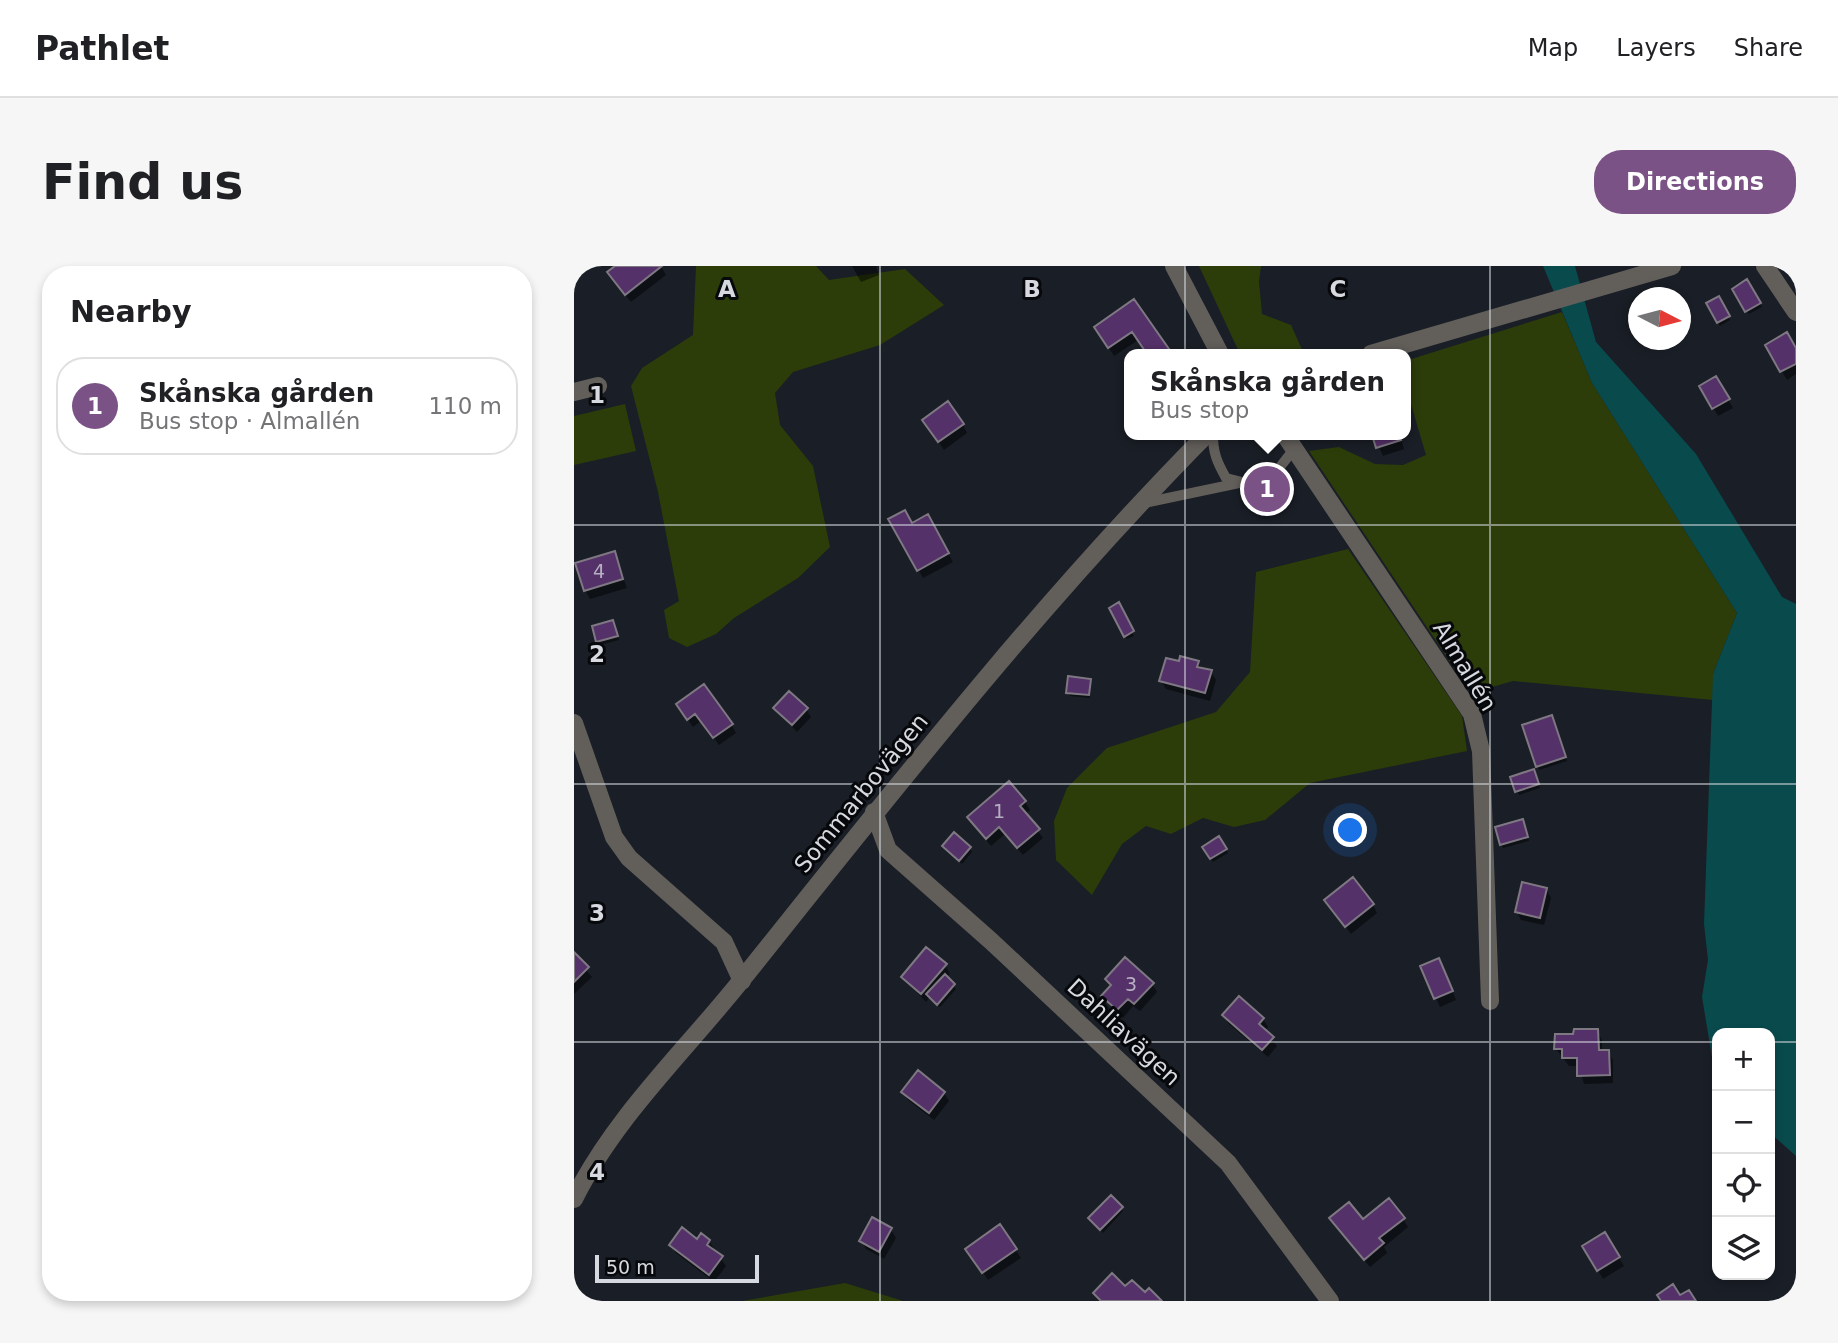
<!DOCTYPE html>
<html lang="en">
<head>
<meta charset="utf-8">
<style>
  :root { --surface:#fff; --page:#f6f6f6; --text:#202124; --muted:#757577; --line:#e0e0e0; --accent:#7b5285 }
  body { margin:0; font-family:"DejaVu Sans",sans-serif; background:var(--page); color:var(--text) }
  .controls { position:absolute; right:21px; bottom:21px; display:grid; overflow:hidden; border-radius:14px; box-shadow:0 4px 10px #0003 }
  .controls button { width:63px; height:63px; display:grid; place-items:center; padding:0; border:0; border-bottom:2px solid var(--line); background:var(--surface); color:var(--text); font:35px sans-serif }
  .compass { position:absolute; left:1054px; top:21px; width:63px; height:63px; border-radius:50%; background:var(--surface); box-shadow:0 4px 10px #0003; rotate:96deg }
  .scale { position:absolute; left:21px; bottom:18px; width:164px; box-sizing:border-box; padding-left:7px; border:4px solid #d6d9df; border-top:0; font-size:19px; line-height:24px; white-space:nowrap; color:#d6d9df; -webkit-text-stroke:5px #06080b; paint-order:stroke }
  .you { position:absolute; left:777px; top:565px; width:24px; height:24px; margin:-18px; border:5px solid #fff; border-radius:50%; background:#1a73e8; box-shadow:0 0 0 10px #1a73e833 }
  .badge { display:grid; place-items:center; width:46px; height:46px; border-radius:50%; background:var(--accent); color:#fff; font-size:23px; font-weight:700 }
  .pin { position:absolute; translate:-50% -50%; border:4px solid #fff; box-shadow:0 2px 7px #0006 }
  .popup { position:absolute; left:550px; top:83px; width:287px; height:91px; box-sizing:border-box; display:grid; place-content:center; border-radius:14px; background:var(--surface); filter:drop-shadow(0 2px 5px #0005); font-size:23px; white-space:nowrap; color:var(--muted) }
  .popup b { font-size:26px; color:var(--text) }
  .popup::after { content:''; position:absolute; left:50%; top:100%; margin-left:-14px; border:14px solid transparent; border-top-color:var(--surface) }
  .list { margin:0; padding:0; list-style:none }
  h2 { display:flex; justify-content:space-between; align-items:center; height:91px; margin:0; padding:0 28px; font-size:30px }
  h2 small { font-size:23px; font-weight:400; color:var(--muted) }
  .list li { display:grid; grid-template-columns:46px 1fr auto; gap:21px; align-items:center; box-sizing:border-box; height:98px; margin:0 14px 14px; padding:0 14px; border:2px solid var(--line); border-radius:28px }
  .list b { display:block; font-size:26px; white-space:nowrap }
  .list p { margin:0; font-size:23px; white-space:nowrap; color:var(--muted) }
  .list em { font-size:23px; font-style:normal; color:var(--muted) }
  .icon { flex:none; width:38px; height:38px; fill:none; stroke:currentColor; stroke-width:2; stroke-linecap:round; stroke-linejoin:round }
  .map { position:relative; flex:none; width:1222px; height:1035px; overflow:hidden; border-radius:28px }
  header { display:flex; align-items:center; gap:42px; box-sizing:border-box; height:98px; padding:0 35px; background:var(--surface); border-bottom:2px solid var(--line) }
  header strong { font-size:33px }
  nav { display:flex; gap:38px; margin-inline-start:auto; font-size:24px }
  .intro { display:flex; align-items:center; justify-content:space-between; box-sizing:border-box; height:168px; padding:0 42px }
  h1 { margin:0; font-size:49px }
  .button { padding:18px 32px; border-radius:28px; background:var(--accent); color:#fff; font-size:24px; font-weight:700 }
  main { display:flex; gap:42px; padding:0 42px }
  aside { flex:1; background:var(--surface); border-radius:28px; box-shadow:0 4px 10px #0003 }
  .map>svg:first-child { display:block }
</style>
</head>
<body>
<header>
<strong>Pathlet</strong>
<nav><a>Map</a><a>Layers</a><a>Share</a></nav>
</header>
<div class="intro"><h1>Find us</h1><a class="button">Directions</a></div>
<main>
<aside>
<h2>Nearby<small></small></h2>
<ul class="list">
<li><span class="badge">1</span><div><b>Skånska gården</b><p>Bus stop · Almallén</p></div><em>110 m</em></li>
</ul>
</aside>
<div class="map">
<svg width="1222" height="1035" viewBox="0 0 1222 1035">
  <rect width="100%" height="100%" fill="#1a1e26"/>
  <!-- green -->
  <path fill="#2c3d0a" d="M122 0H242L255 14 331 3 370 39 306 79 219 106 201 127 206 159 239 200 256 281 224 312 160 352 142 368 113 381 95 372 90 344 105 335 84 226 57 120 68 102 119 69Z
    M625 0H687L685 16 688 48 717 59 730 88H666Z
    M988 46 1018 117 1163 347 1139 408V434L939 415 897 427 735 185 765 181 801 198 829 199 852 189 831 118V95Z
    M51 138 62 185 0 199V150Z
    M774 283 888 450 893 485 736 517 691 554 660 561 629 552 597 568 572 560 548 578 518 629 482 594 480 555 493 522 533 482 642 446 676 406 682 306Z
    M271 1017 329 1035H168Z"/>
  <!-- water -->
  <path fill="#094a4d" d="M969 0H1001L1022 76 1122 188 1208 331 1222 338V890L1196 867V767H1143V822L1128 731 1134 694 1130 658 1139 408 1163 347 1018 117Z"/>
  <!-- shadow -->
  <path fill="#0007" d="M44 0H87L92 9 57 36 40 15Z
    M278 0H302L305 9 287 16Z
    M1172 16 1188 41 1175 48 1160 23Z
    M1144 32 1156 54 1146 60 1134 38Z
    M560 35 596 88H574L564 74 540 90 527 70Z
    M1193 80 1222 86V108L1213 114Z
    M1142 112 1159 142 1144 150 1127 120Z
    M389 159 393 167 370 184 355 162Z
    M800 169H826L830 183 809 190Z
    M353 251 379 296 349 312 317 254 337 260Z
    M40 287 53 322 16 333 11 324Z
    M545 339 560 370 553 373 537 342Z
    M41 360 45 374 26 379 20 362Z
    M624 396 628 404 637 406 642 414 636 435 592 423 587 415 606 397Z
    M515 414 516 432 496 430 494 426Z
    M104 439 157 458 162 467 145 479 127 455 119 461Z
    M201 442 232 443 237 451 223 466Z
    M980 454 993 495 965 504 950 460Z
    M961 509 966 522 945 529 943 525Z
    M435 517 451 536 456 544 451 548 469 572 449 589 431 568 417 580 400 559Z
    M951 559 955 575 929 582 927 578Z
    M645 572 654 587 639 596 630 581Z
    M370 580 396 582 398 586 388 598Z
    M972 623 977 632 970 659 947 654 943 646Z
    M752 634 799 639 803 647 777 668Z
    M0 689 18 711 0 728Z
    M371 699 376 708 372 712 382 723 366 741 355 732 352 736 329 711Z
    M848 701 869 702 882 734 866 741Z
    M534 713 578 718 583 726 566 745 559 740 549 752 530 730 538 721Z
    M650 749 689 753 694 761 690 765 703 780 694 791 655 758Z
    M1023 765 1028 774V786H1034L1039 794V817L1010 818 1005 800H995L982 783 1001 770Z
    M329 826 370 827 375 835 360 854 334 834Z
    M547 942 549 945 529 967 516 952Z
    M829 953 834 961 810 981 813 987 796 1001 762 960Z
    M426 961 447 992 414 1014 399 991Z
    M317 964 322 972 310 993 292 983 287 975Z
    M1030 968 1050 1000 1029 1013 1010 980Z
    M135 975 152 1000 140 1016 102 987 97 979Z"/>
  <!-- building -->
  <path fill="#553169" stroke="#7e7882" stroke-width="2" d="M41 0H88L51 29 33 6Z
    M1173 13 1187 37 1171 46 1158 23Z
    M1145 30 1156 50 1143 57 1132 37Z
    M560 33 595 83 587 88H573L558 66 534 82 520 61Z
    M1213 66 1222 82V98L1206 106 1191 79Z
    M1142 110 1156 133 1138 143 1125 120Z
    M374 135 390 158 364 176 348 154Z
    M798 169H825L827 174 802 182Z
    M331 244 338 257 354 248 375 287 343 305 314 253Z
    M41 285 49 313 10 325 1 297Z
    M545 336 560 365 550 371 535 342Z
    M39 354 44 370 22 376 18 360Z
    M606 390 625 395 623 401 638 404 631 427 585 415 592 392 605 395Z
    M494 410 517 413 515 429 492 427Z
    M130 418 159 458 139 472 121 448 113 454 102 438Z
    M215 425 234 442 218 459 199 442Z
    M978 449 992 491 962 501 948 459Z
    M960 503 965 518 941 526 936 511Z
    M435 515 452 535 446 540 466 563 443 582 425 561 412 573 393 551Z
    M949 553 954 571 926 579 921 561Z
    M380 566 397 581 385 595 368 580Z
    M645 570 653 583 636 593 628 581Z
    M779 611 800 638 771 661 750 634Z
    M948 616 973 622 966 652 941 646Z
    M352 681 373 698 347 728 327 711Z
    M0 686 15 701 0 716Z
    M551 691 580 717 560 738 554 733 543 744 527 730 537 719 531 713Z
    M865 692 879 725 860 733 846 700Z
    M371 708 381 718 363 739 352 728Z
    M665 730 690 752 685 758 700 771 688 784 648 749Z
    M1000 763H1024L1025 784H1035L1036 809 1003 810V792H988V783H980L981 768H999Z
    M344 804 371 826 355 847 327 826Z
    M537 929 549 941 526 964 514 952Z
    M815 932 831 952 805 972 810 977 790 994 755 952 775 936 789 953Z
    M298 951 318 962 305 986 285 975Z
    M426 958 443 983 408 1007 391 983Z
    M108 961 123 973 127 967 136 974 133 979 149 990 135 1009 95 979Z
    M1031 966 1046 991 1023 1005 1008 980Z
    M538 1007 551 1020 558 1014 571 1026 575 1022 588 1035H527L519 1027Z
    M1099 1018 1106 1029 1115 1024 1122 1035H1087L1083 1029Z"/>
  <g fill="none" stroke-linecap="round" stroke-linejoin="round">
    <!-- service -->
    <path stroke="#625f5b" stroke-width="10" d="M639 169C639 187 643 196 652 212L668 216
      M570 237 699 210 720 183"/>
    <!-- minor -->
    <path stroke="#625f5b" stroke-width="18" d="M1191 0 1222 46
      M797 88 1098 0
      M0 126 24 120
      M711 169 898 448 907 485 916 735
      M0 457 40 571 55 592 150 676 168 715
      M300 546 314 584 417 675 654 897 756 1035
      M0 933C41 850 113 783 170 711 318 526 465 338 632 169"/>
    <!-- tertiary -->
    <path stroke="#625f5b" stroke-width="18" d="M600 0 646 88"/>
  </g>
  <!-- grid -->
  <path fill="none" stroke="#d6d9df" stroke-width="2" stroke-opacity="0.55" d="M306 0V1035M611 0V1035M916 0V1035M0 259H1222M0 518H1222M0 776H1143M1196 776H1222"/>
  <g text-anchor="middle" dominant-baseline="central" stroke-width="6" stroke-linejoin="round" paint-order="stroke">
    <!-- number labels -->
    <g font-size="19" fill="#b6afc2">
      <text x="25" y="305">4</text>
      <text x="425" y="545">1</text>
      <text x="557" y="718">3</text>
    </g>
    <!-- street labels -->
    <g font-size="23" fill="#d6d9df" stroke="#06080b">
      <text transform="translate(891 400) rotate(59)">Almallén</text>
      <text transform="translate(287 527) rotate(-51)">Sommarbovägen</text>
      <text transform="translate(550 766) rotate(43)">Dahliavägen</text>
    </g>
  </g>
  <g font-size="23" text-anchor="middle" font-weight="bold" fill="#d6d9df" stroke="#06080b" stroke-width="6" stroke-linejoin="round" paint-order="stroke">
    <text x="153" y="31">A</text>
    <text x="458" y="31">B</text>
    <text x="764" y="31">C</text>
    <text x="23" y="137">1</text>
    <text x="23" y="396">2</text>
    <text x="23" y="655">3</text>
    <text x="23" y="914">4</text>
  </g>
</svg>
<div class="controls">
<button>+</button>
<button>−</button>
<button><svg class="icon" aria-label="locate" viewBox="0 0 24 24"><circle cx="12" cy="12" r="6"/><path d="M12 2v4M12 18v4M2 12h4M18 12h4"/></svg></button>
<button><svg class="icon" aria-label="layers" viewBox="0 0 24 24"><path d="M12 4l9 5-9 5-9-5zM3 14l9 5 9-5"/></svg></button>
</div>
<svg class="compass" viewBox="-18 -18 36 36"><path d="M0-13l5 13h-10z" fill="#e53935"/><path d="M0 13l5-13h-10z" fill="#757577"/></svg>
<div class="scale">50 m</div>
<div class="you"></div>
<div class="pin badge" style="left:693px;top:223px">1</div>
<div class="popup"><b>Skånska gården</b>Bus stop</div>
</div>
</main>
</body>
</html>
